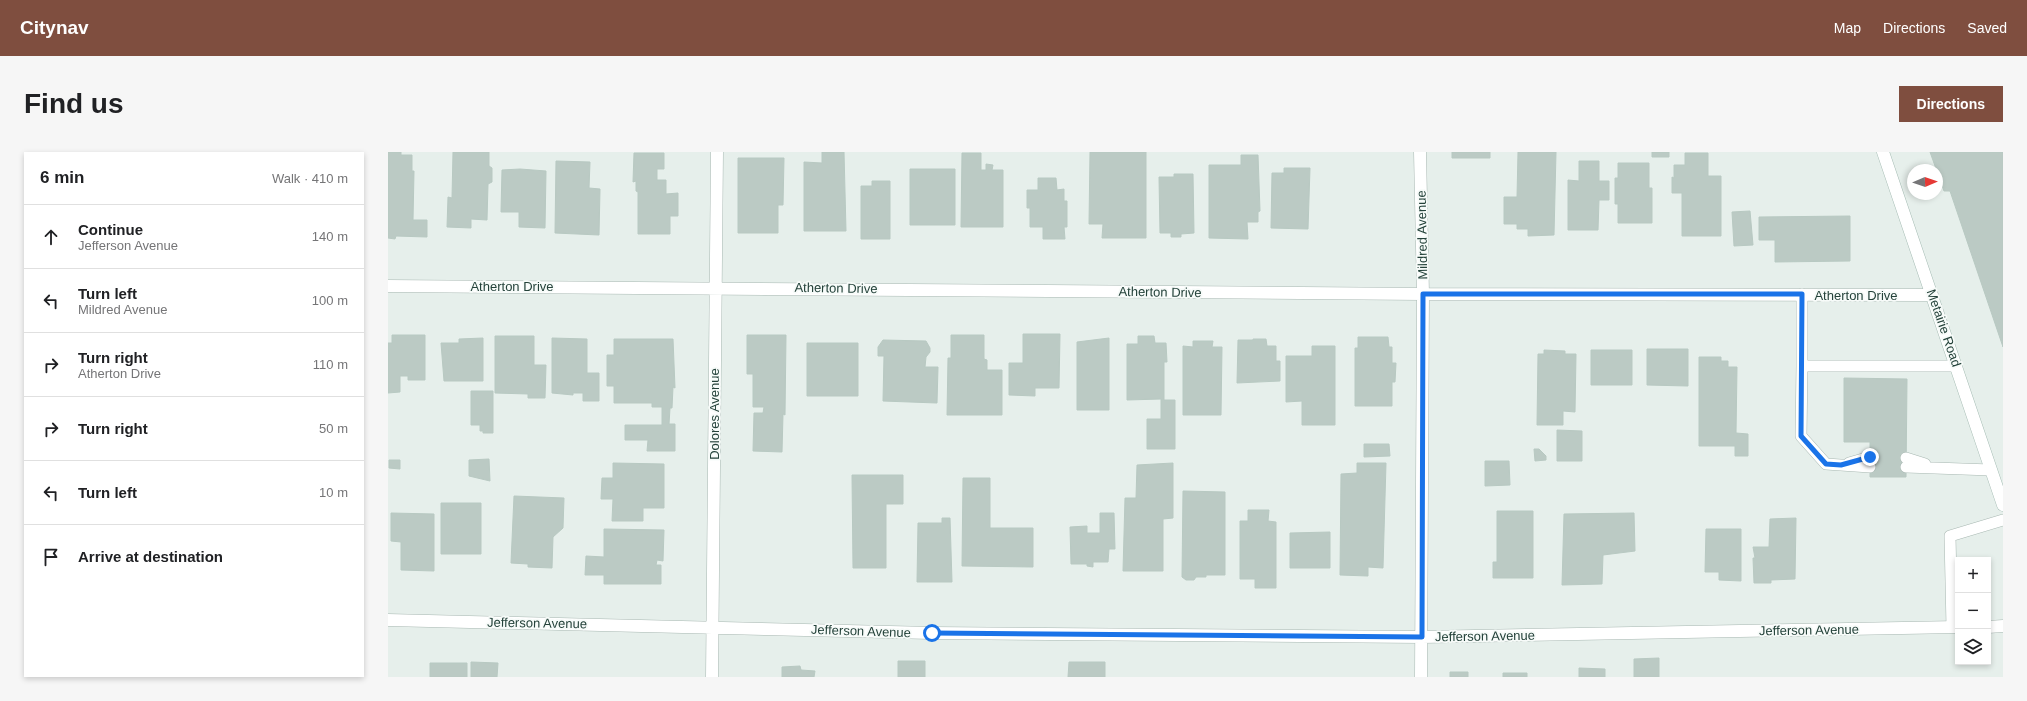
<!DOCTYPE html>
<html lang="en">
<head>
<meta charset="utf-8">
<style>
  :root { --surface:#fff; --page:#f6f6f6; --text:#202124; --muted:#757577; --line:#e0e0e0; --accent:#7f4e3f }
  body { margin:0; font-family:Arial,sans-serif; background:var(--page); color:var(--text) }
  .controls { position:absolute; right:12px; bottom:12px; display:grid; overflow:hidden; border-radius:0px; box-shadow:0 2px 6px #0003 }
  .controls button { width:36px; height:36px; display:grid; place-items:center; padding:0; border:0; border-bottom:1px solid var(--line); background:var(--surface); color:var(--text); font:20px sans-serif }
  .compass { position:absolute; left:1519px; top:12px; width:36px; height:36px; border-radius:50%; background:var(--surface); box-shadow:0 2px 6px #0003; rotate:88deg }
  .stop { position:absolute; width:12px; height:12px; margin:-9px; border:3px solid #1a73e8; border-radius:50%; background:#fff }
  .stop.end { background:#1a73e8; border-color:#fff; box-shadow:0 1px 4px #0008 }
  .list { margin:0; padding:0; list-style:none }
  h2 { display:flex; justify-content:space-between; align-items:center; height:52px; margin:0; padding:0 16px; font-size:17px }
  h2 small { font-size:13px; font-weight:400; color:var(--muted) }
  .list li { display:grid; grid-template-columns:26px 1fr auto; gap:12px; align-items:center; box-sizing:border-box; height:64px; padding:0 16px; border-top:1px solid var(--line) }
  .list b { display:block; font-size:15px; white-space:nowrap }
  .list p { margin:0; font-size:13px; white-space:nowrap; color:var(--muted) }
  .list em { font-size:13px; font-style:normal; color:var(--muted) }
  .icon { flex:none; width:22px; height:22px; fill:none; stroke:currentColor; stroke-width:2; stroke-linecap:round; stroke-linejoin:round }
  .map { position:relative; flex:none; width:1615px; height:525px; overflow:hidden; border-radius:0px }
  header { display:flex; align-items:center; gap:24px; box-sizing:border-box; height:56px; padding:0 20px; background:var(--accent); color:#fff }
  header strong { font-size:19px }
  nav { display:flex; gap:22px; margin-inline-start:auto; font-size:14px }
  .intro { display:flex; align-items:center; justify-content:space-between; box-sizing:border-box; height:96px; padding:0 24px }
  h1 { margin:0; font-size:28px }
  .button { padding:10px 18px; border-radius:0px; background:var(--accent); color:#fff; font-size:14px; font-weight:700 }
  main { display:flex; gap:24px; padding:0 24px }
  aside { flex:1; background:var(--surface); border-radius:0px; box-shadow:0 2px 6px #0003 }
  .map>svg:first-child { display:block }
</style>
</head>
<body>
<header>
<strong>Citynav</strong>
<nav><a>Map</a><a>Directions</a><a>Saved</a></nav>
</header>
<div class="intro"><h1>Find us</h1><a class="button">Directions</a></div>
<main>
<aside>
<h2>6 min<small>Walk · 410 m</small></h2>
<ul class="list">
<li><svg class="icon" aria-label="ahead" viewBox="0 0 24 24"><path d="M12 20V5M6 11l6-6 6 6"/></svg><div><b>Continue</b><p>Jefferson Avenue</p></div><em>140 m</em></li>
<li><svg class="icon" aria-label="left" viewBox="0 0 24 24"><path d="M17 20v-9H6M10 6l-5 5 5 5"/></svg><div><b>Turn left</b><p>Mildred Avenue</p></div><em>100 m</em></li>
<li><svg class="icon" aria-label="right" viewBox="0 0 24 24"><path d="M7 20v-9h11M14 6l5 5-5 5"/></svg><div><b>Turn right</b><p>Atherton Drive</p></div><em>110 m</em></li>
<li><svg class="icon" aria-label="right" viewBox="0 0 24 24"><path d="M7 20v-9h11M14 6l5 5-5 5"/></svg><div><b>Turn right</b></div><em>50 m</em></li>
<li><svg class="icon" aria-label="left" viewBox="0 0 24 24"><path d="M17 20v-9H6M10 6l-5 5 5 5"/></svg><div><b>Turn left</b></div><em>10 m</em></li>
<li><svg class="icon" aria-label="arrive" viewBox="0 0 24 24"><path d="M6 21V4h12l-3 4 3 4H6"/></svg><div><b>Arrive at destination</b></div></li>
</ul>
</aside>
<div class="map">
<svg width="1615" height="525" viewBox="0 0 1615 525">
  <rect width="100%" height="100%" fill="#e6efeb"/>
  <!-- building -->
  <path fill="#bbcac4" stroke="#b8c9c2" d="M0 0H13V3H24V19H26L25 68H39V85L8 84 7 87 0 86Z
    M65 0H101V14L104 16V30L100 32 99 68 83 67V76L59 75 60 45 64 46Z
    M434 0H456L458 79H416V10L434 11Z
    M702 0H758V86H714L715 72H701Z
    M1064 0H1102V6H1064Z
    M1130 0H1168L1166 83 1140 84V77H1129V72H1116V45H1129Z
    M1264 0H1281V5H1264Z
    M1542 0H1615V195L1562 39H1556Z
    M246 1H276V17H269V28H278V42L290 41V64H282V82H250V40L248 39V29L245 30Z
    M574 1H593V18H598V12L605 13 604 18H615V75H573Z
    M1297 1H1320V24H1333V84H1294V41H1284V25L1286 26V13H1297Z
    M853 3H870L872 59 870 60V70H859L860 87 821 86V13H853Z
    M350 6H396L395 53H390V81H350Z
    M168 9 202 10 201 36 212 37 211 83 167 81Z
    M1191 9H1211V29H1221V48H1211L1210 78H1180V28L1191 29Z
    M1230 11H1261V36H1264V71H1230V52H1227V26H1230Z
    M896 16H922L920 77 883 76 884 21H896Z
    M132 17 158 19 157 76 131 75V60H113L114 18Z
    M522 17H567V73H522Z
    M786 22H805L806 81 793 82V85H783V81H772L771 25H786Z
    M650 26H668L669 38 676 37V49H679V75H676L677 87H655V75H642V56H639V38H650Z
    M484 29H502V87H473V34H484Z
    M1362 59 1365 93 1346 94 1344 60Z
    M1462 64V109L1387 110V88H1371V65Z
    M635 182H672L671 236H647V244L621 243V211H635Z
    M4 183H37V228H20V224H12V240L0 241V191H4Z
    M359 183H398L397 263 395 262 394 300 365 299 366 261H375L376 255H365V222H359Z
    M563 183H596V207L599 208V218H614V263H559L560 206H563Z
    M107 184H146V213H158L157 246H140V242L107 241Z
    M750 184H766L767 191H778L779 210H776V248H787V297H759V267H773V247L739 248V192H750Z
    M970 185H1000L1001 195H1004V211H1008L1007 230H1004V254H967V196H970Z
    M95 186V229H56L53 191H71V187Z
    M164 186 199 187V221H211V249H195V241H185V243L164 241Z
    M721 186V258H689V190Z
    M226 187H285L287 236 285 235 284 256H282L281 272H287V299H259L260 288H237V273H274V255H264V251H226V234H219V203H226Z
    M865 187H878L879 194H888V209H892V229L849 231 850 188H865Z
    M495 188 538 189 542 196V200L538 205 537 215H550L549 251 495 249 496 204H490V195Z
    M805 189H825L824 195H834L833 263H795V194L805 195Z
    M419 191H470V244H419Z
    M924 194H947V273H914V249L898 250V204H924Z
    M1259 197H1300V234L1259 233Z
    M1156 198 1177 199V202H1188L1187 260 1175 259V273H1149L1150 202H1156Z
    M1203 198H1244V233H1203Z
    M1311 205H1333V209H1340V215H1349L1348 281 1360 282V304H1347V294H1311Z
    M1456 226 1519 227 1518 325H1482V290H1456Z
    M83 239H105V281H95V279H92V273H83Z
    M1169 278 1194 279V309H1169Z
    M976 292H1001L1002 304 976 305Z
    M1146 297H1151L1158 304V308L1147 309Z
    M101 307 102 329 81 324V308Z
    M1 308H12V317L1 316Z
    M1097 309H1121L1122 333 1097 334Z
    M225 311 276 312V356H255V369H224L225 347H213L214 326H225Z
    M785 311V366L775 367V419H735L737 346H748L749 313Z
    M969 311H998L995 416 980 415V424L952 423 953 322 969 321Z
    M464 323H515V352H498V416H465Z
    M575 326H602V376H645V415L574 414Z
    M795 339 837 340V423H818V425H808L806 428H798L794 425Z
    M126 344 176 346 175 376 165 385 164 416 140 415V412L123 411Z
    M53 351H93V402H53Z
    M860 358H881L880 369 888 370V436H867V427H852V369H860Z
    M1109 359H1145V426H1105V410H1109Z
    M3 361 46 362V419L13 418V390L3 389Z
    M712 361H726L727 397H721L720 410H705V415L699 414V412H683L682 375 699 374V381H712Z
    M1246 361 1247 399 1215 403 1214 432 1174 433 1176 362Z
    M554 366H562L564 430H529L530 371H554Z
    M1408 366 1407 427 1383 428V431H1366L1365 406H1367L1365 395H1381L1382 367Z
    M216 377 276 378 275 409 269 408 268 413H273V432H216V423H197L198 404 216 405Z
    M1318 377H1353V429L1331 428V420H1317Z
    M942 380V416H902V381Z
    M1271 506V525H1246V507Z
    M510 509H537V525H510Z
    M83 510 110 511 109 525H83Z
    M681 510H717V525H680Z
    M42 511H79V525H42Z
    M412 514 413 518 427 519 426 525H394V515Z
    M1191 516 1217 517V525H1191Z
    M1062 520H1080V525H1062Z
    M1115 521H1139V525H1115Z"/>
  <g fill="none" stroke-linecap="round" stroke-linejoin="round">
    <!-- service casing -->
    <g stroke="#a8b8b2" stroke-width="12">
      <path id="service" d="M1414 142V214H1568
        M1414 214 1413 284 1438 312 1482 315
        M1518 306 1537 312
        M1461 311 1482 305
        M1518 315 1603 318
        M1564 475 1562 384 1615 368"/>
    </g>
    <!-- minor casing -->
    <g stroke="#a8b8b2" stroke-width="13">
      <path id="minor" d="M1032 0 1035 142 1033 525
        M0 134 1035 142 1544 143
        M0 468 544 481 1034 485 1570 475
        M1600 475 1615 474
        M324 525 329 0"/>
    </g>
    <!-- secondary casing -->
    <g stroke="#a4bbb3" stroke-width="13">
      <path id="secondary" d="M1495 0 1615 353"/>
    </g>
    <!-- service -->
    <use href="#service" stroke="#fff" stroke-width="11"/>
    <!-- minor -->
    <use href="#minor" stroke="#fff" stroke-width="12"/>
    <!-- secondary -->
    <use href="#secondary" stroke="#fff" stroke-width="12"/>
  </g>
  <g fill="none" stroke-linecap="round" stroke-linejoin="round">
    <!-- route -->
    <path stroke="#1a73e8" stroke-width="5" d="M544 481 1034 485 1035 142H1414L1413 284 1438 312 1453 313 1482 305"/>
  </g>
  <g text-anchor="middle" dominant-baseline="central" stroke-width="3.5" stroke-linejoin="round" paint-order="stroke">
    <!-- street labels -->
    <g font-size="13" fill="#24423a" stroke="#f7fbf9">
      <text transform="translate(1034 83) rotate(-91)">Mildred Avenue</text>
      <text x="124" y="134">Atherton Drive</text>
      <text transform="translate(448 136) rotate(1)">Atherton Drive</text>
      <text transform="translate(772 140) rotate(1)">Atherton Drive</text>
      <text x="1468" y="143">Atherton Drive</text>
      <text transform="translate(1556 176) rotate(71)">Metairie Road</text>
      <text transform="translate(326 262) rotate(-90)">Dolores Avenue</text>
      <text transform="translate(149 471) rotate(1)">Jefferson Avenue</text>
      <text transform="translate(1421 478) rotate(-1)">Jefferson Avenue</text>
      <text transform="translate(473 479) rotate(2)">Jefferson Avenue</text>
      <text transform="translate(1097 484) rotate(-1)">Jefferson Avenue</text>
    </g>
  </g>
</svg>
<div class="controls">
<button>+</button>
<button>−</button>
<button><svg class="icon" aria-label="layers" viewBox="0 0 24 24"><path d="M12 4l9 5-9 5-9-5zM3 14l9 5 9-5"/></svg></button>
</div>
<svg class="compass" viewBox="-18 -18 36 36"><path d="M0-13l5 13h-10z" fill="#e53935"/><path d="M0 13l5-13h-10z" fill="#757577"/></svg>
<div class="stop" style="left:544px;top:481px"></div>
<div class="stop end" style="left:1482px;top:305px"></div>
</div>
</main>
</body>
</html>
